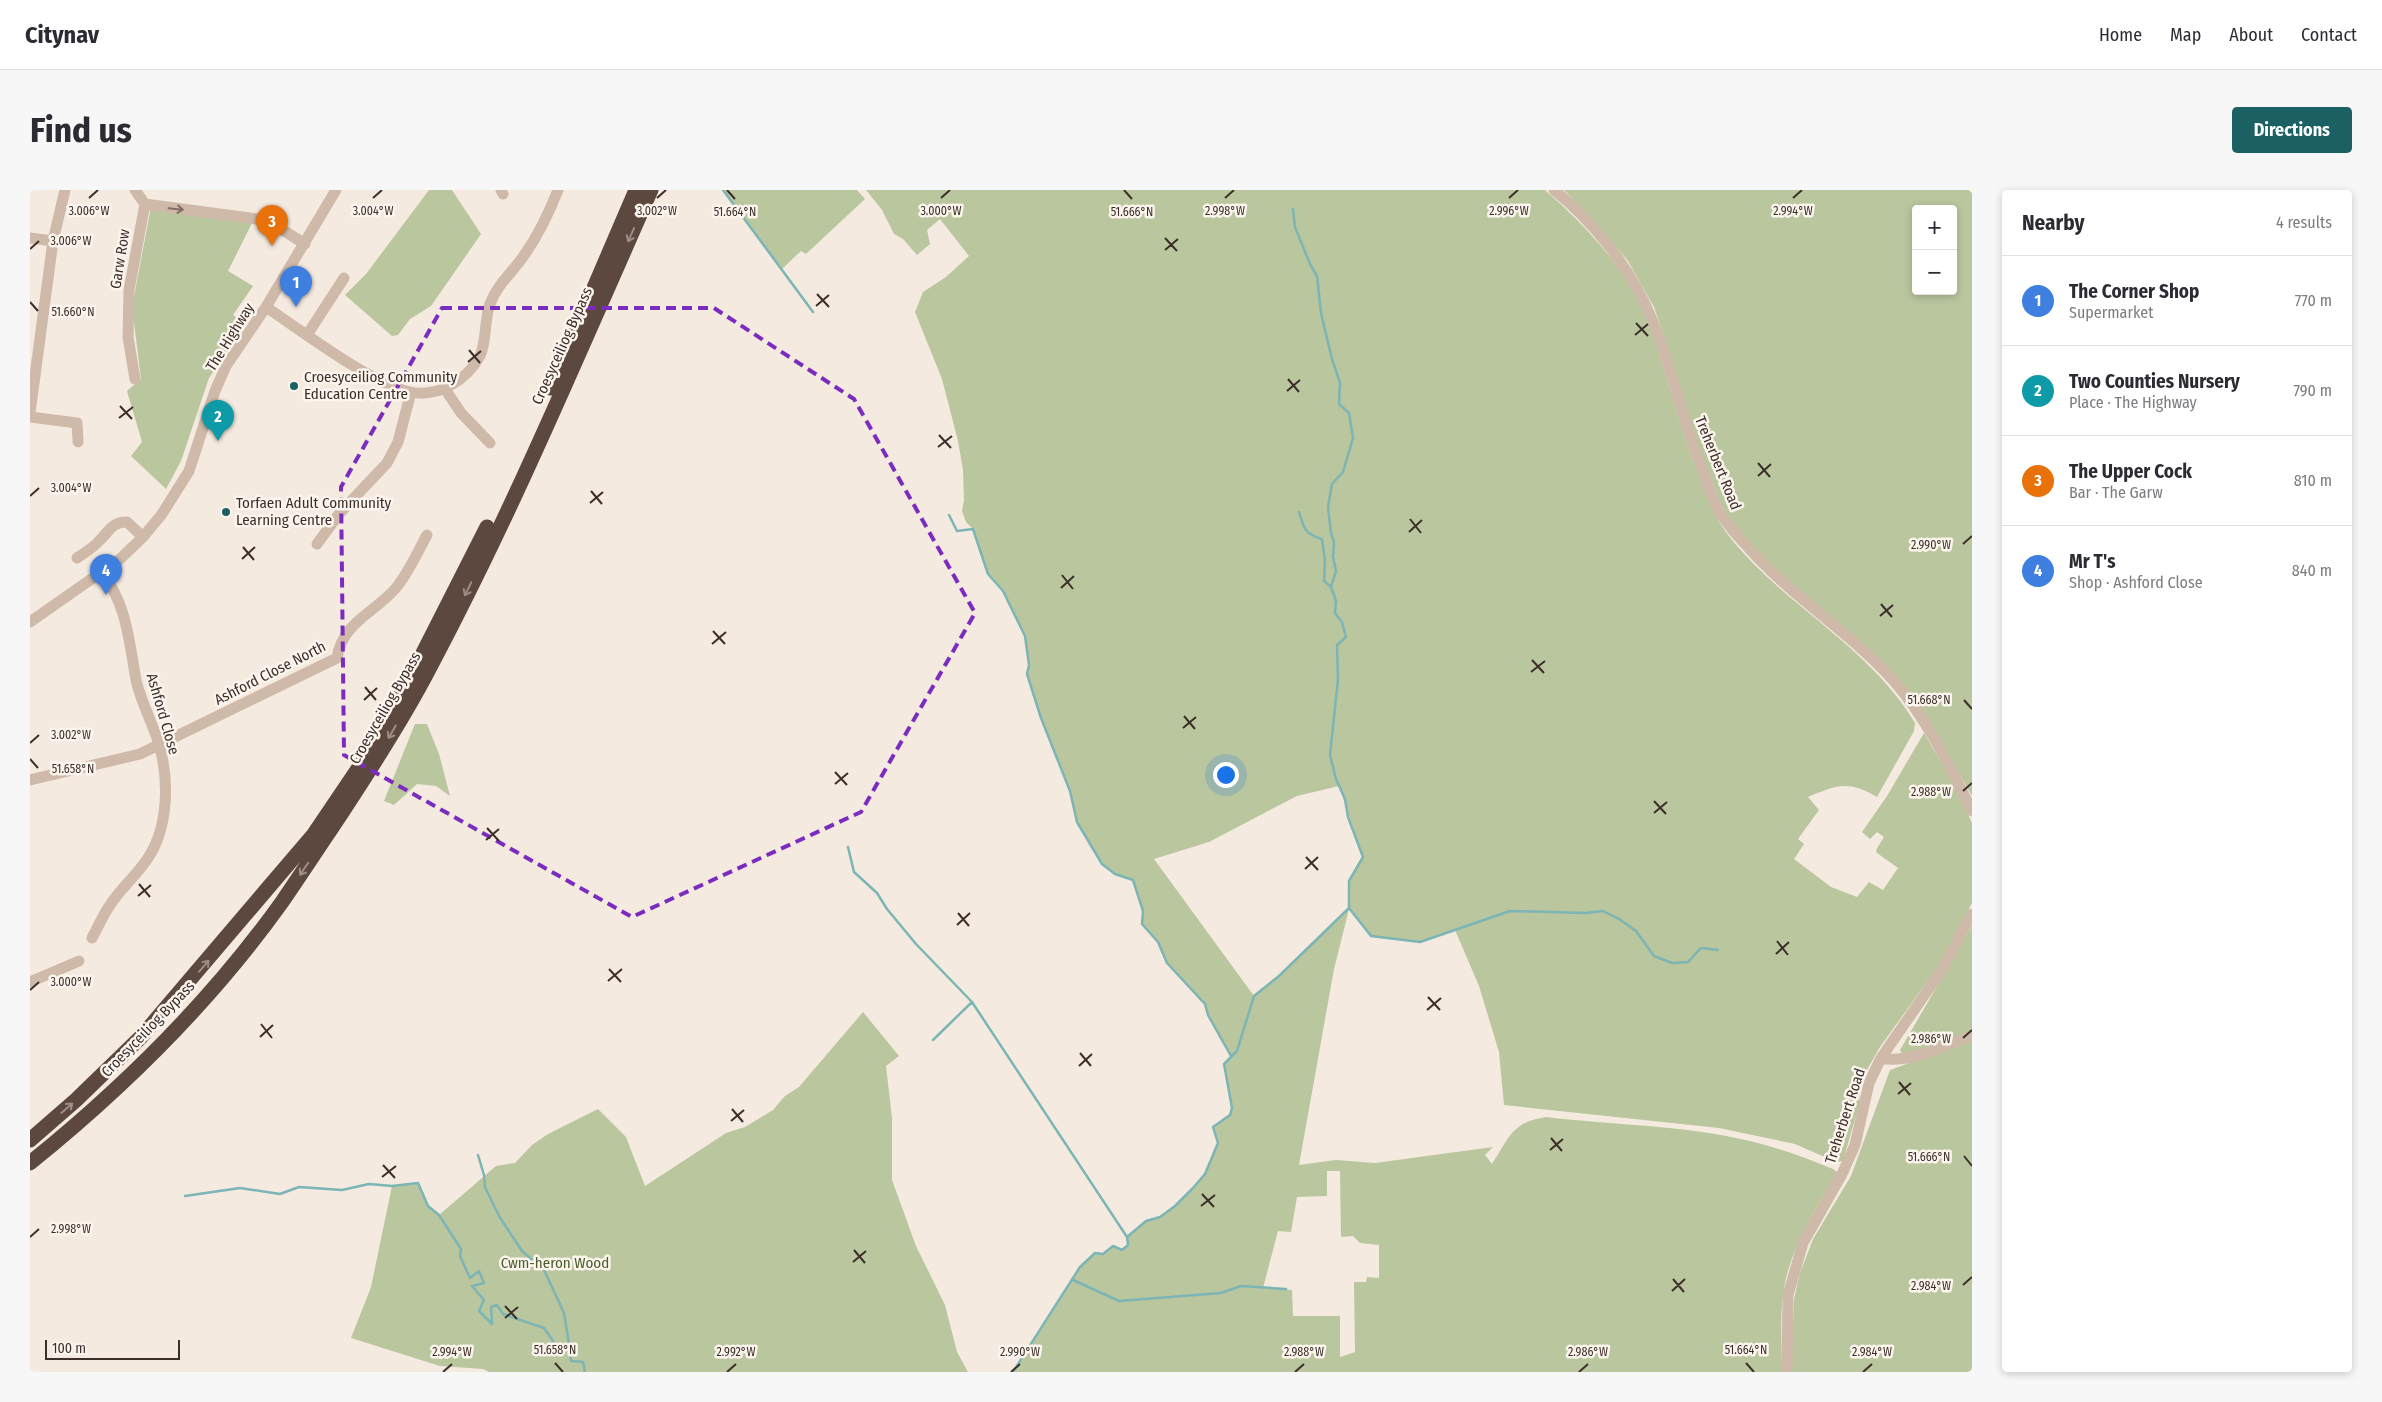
<!DOCTYPE html>
<html lang="en">
<head>
<meta charset="utf-8">
<style>
  :root { --surface:#fff; --page:#f7f7f7; --text:#2b2b33; --muted:#7c7c81; --line:#e1e1e2; --accent:#1b6062 }
  body { margin:0; font-family:"Fira Sans Condensed",sans-serif; background:var(--page); color:var(--text) }
  .controls { position:absolute; right:15px; top:15px; display:grid; overflow:hidden; border-radius:5px; box-shadow:0 2px 8px #0003 }
  .controls button { width:45px; height:45px; display:grid; place-items:center; padding:0; border:0; border-bottom:1px solid var(--line); background:var(--surface); color:var(--text); font:25px sans-serif }
  .scale { position:absolute; left:15px; bottom:12px; width:135px; box-sizing:border-box; padding-left:5px; border:2px solid #3c2f2a; border-top:0; font-size:14px; line-height:18px; white-space:nowrap; color:#3c2f2a; -webkit-text-stroke:4px #fcf5ed; paint-order:stroke }
  .you { position:absolute; left:1195px; top:584px; width:18px; height:18px; margin:-12px; border:4px solid #fff; border-radius:50%; background:#1a73e8; box-shadow:0 0 0 8px #1a73e833 }
  .badge { display:grid; place-items:center; width:32px; height:32px; border-radius:50%; background:var(--accent); color:#fff; font-size:16px; font-weight:700 }
  .pin { position:absolute; translate:-50% -41px; filter:drop-shadow(0 1px 2px #0008) }
  .pin::after { content:''; position:absolute; top:26px; width:18px; height:15px; background:inherit; clip-path:polygon(0 0,100% 0,50% 100%) }
  .list { margin:0; padding:0; list-style:none }
  h2 { display:flex; justify-content:space-between; align-items:center; height:65px; margin:0; padding:0 20px; font-size:21px }
  h2 small { font-size:16px; font-weight:400; color:var(--muted) }
  .list li { display:grid; grid-template-columns:32px 1fr auto; gap:15px; align-items:center; box-sizing:border-box; height:90px; padding:0 20px; border-top:1px solid var(--line) }
  .list b { display:block; font-size:19px; white-space:nowrap }
  .list p { margin:0; font-size:16px; white-space:nowrap; color:var(--muted) }
  .list em { font-size:16px; font-style:normal; color:var(--muted) }
  .map { position:relative; flex:none; width:1942px; height:1182px; overflow:hidden; border-radius:5px }
  header { display:flex; align-items:center; gap:30px; box-sizing:border-box; height:70px; padding:0 25px; background:var(--surface); border-bottom:1px solid var(--line) }
  header strong { font-size:24px }
  nav { display:flex; gap:28px; margin-inline-start:auto; font-size:18px }
  .intro { display:flex; align-items:center; justify-content:space-between; box-sizing:border-box; height:120px; padding:0 30px }
  h1 { margin:0; font-size:35px }
  .button { padding:12px 22px; border-radius:5px; background:var(--accent); color:#fff; font-size:18px; font-weight:700 }
  main { display:flex; gap:30px; padding:0 30px }
  aside { flex:1; background:var(--surface); border-radius:5px; box-shadow:0 2px 8px #0003 }
  .map>svg:first-child { display:block }
</style>
</head>
<body>
<header>
<strong>Citynav</strong>
<nav><a>Home</a><a>Map</a><a>About</a><a>Contact</a></nav>
</header>
<div class="intro"><h1>Find us</h1><a class="button">Directions</a></div>
<main>
<div class="map">
<svg width="1942" height="1182" viewBox="0 0 1942 1182">
  <rect width="100%" height="100%" fill="#f5eae0"/>
  <!-- green -->
  <path fill="#bac69e" fill-rule="evenodd" d="M399 0H422L451 44 401 116 380 129 368 145 362 146 315 105 336 84Z
    M693 0H827L835 9 776 64 771 61 752 79Z
    M836 0H1515C1552 32 1599 81 1616 127 1635 176 1647 228 1666 278 1674 301 1683 326 1699 346 1754 416 1839 455 1885 533L1884 541 1847 607C1818 590 1807 595 1778 607L1789 620 1768 649 1774 654 1764 669 1801 697 1827 707 1839 692 1853 700 1868 678 1847 663 1846 660 1854 647 1847 642 1840 649 1832 642 1857 606 1894 543 1924 594 1942 633V713L1907 778 1850 857 1830 892 1829 915 1813 971 1806 972 1765 954 1689 938 1474 915 1469 862 1449 796 1425 740 1390 752 1341 746 1319 719 1304 779 1269 975 1306 970 1345 973 1463 957 1455 965 1462 974C1479 948 1482 932 1516 927 1583 935 1654 935 1720 951 1749 958 1776 968 1803 979L1807 982C1788 1017 1763 1053 1755 1093 1749 1122 1752 1153 1752 1182H983L1050 1077 1065 1063 1073 1064 1083 1056 1092 1060 1098 1055 1097 1047 1116 1031 1130 1027 1145 1016 1163 998 1175 984 1188 953 1183 937 1200 925 1202 918 1194 874 1201 866 1178 825 1175 814 1137 773 1128 752 1112 734 1113 721 1103 690 1085 684 1072 674 1047 632 1040 601 1011 528 997 484 999 475 995 446 973 401 958 384 943 339 936 332 932 321 934 310 933 280 928 251 912 189 885 122 893 102 916 87 939 66 910 29 897 40 900 54 887 65 873 49 864 44 852 20ZM1309 596 1333 667 1319 691V718L1249 786 1224 806 1124 669 1179 652 1267 606ZM1297 981H1310L1311 1047 1323 1046 1330 1053 1349 1055V1088L1337 1087 1336 1092H1324L1325 1162 1310 1167V1126H1263L1262 1100 1233 1098 1248 1041 1261 1042 1267 1007 1297 1006Z
    M1534 0H1942V606L1893 521 1753 387 1701 332 1691 315 1655 220 1639 161 1624 117 1598 71 1566 33ZM1886 19H1923V101H1886Z
    M121 17 223 31 198 81 223 96 203 125 216 134 179 188 151 271 136 299 101 266 112 252 97 201 111 189 102 117Z
    M385 534H397L409 564 420 606 406 596 387 594 364 615 354 611Z
    M1942 736V841L1873 866 1870 860Z
    M833 822 869 866 856 876 862 928V990L886 1056 915 1115 927 1162 938 1182H459L453 1179 410 1176 321 1148 341 1097 362 996 388 993 398 1016 409 1025 466 976 485 973 502 955 518 944 568 919 596 947 615 996 696 943 715 937 743 920 755 906 769 897Z
    M1942 850V1182H1761L1764 1109 1770 1083 1783 1049 1821 986 1860 880Z"/>
  <g fill="none" stroke-linecap="round" stroke-linejoin="round">
    <!-- stream -->
    <path stroke="#7cb5b5" stroke-width="2.5" d="M693 0 783 122
      M1269 322C1274 338 1274 344 1292 349L1295 371 1294 391 1301 397
      M919 325 927 341 943 339 958 384 973 401 995 446 999 475 997 484 1011 528 1040 601 1047 632 1072 674 1085 684 1103 690 1113 721 1112 734 1128 752 1137 773 1175 814 1178 825 1201 866
      M818 657 824 682 847 703 857 719 886 754 942 812 1097 1047
      M1319 718 1341 746 1390 752 1480 721 1555 723 1573 721 1589 729 1606 741 1624 766 1642 773 1658 772 1671 758 1688 760
      M903 850 942 812
      M448 965 454 985 455 997 469 1026 492 1061 514 1080 534 1123 540 1160
      M155 1006 210 998 250 1004 269 997 312 1000 339 994 362 996 388 993 398 1016 409 1025 431 1059 430 1066 440 1088 449 1081 454 1093 442 1096 454 1110 449 1121 462 1134 461 1117 467 1115 473 1124 514 1138 530 1161 540 1160 541 1171 553 1172 555 1182
      M1043 1090 1089 1111 1191 1103 1211 1096 1256 1099
      M983 1182 1050 1077 1065 1063 1073 1064 1083 1056 1092 1060 1098 1055 1097 1047 1116 1031 1130 1027 1145 1016 1163 998 1175 984 1188 953 1183 937 1200 925 1202 918 1194 874 1207 861 1224 806 1249 786 1319 718V691L1333 667 1318 627 1315 609 1306 589 1300 565 1308 489 1307 455 1316 447 1312 432 1305 423 1306 411 1301 397 1306 381 1303 367 1304 352 1301 343 1298 317 1302 294 1313 282 1323 248 1319 223 1309 214 1310 193 1302 169 1291 123 1287 86 1280 74 1265 37 1263 19"/>
    <!-- minor -->
    <path stroke="#cfbaaa" stroke-width="11" d="M105 0 115 14 227 29 248 37 275 54
      M471 0 473 4
      M1524 0C1564 32 1601 79 1621 127 1640 172 1650 220 1667 265 1674 283 1679 303 1688 319 1695 333 1706 344 1716 355 1760 406 1818 440 1863 490 1896 527 1920 577 1942 621
      M0 48 23 51
      M236 117C272 141 340 193 380 202 408 208 437 190 450 166 457 151 454 130 460 114 467 94 484 81 495 64 509 44 519 23 528 0
      M277 145 314 88
      M105 189 98 147 99 100 115 14
      M415 199 431 223 460 253
      M0 223 23 51 35 0
      M0 227 47 233 48 252
      M287 354 309 324 357 273 368 252 381 202
      M47 368C54 363 63 358 69 351 79 342 81 332 97 332L113 347
      M0 432 90 369 113 347 132 324 159 281 185 201 196 176 236 117 306 0
      M0 590 110 564 307 468C312 433 344 423 365 399 378 384 387 363 397 345
      M62 748C68 737 73 725 80 715 91 698 107 685 118 668 139 636 139 589 129 554 122 532 111 512 106 490 99 452 97 414 72 383
      M0 792 49 771
      M1851 868C1880 874 1914 855 1942 846
      M1757 1182 1758 1105 1773 1053 1812 984 1825 955 1839 893 1851 868 1911 781 1942 724"/>
    <!-- highway -->
    <path stroke="#5d4840" stroke-width="15" d="M521 198 606 0
      M0 950 46 910 111 847 284 644 336 567 387 475 457 337
      M0 973C93 898 182 810 252 712 272 683 291 654 311 624 342 577 373 529 399 479 481 325 550 160 621 0"/>
  </g>
  <!-- one-way arrows -->
  <defs><path id="oneway-shaft" d="M-6 0H5M1.5-3L5.5 0L1.5 3" fill="none" stroke-width="1.6" stroke-linecap="round" stroke-linejoin="round" transform="scale(1.25)"/></defs>
  <use stroke="#7e6e64" href="#oneway-shaft" transform="translate(146 19) rotate(6)"/>
  <g stroke="#9d8d85">
    <use href="#oneway-shaft" transform="translate(601 45) rotate(114)"/>
    <use href="#oneway-shaft" transform="translate(438 399) rotate(116)"/>
    <use href="#oneway-shaft" transform="translate(362 542) rotate(120)"/>
    <use href="#oneway-shaft" transform="translate(274 679) rotate(124)"/>
    <use href="#oneway-shaft" transform="translate(174 776) rotate(-49)"/>
    <use href="#oneway-shaft" transform="translate(37 918) rotate(-41)"/>
  </g>
  <!-- marked area -->
  <path fill="none" stroke="#7b2cbf" stroke-width="4" stroke-dasharray="10 6" stroke-linejoin="round" d="M412 118H684L824 209 945 423 831 622 602 727 314 565 311 297Z"/>
  <!-- ticks -->
  <path fill="none" stroke="#3c2f2a" stroke-width="2" d="M697 0 705 9M1094 0 1102 9M59 8 68 0M343 8 352 0M627 8 636 0M911 8 920 0M1195 8 1204 0M1479 8 1488 0M1763 8 1772 0M1135 48 1147 61M0 59 9 51M1135 60 1148 49M787 104 799 117M0 112 8 121M786 116 799 105M1606 133 1618 146M1605 145 1618 134M439 160 450 173M438 172 451 161M1258 189 1269 202M1257 201 1270 190M90 216 102 229M89 228 103 217M909 245 921 258M908 257 922 246M1728 273 1740 287M1728 286 1741 274M561 301 572 314M0 306 9 298M560 313 573 302M1380 329 1391 343M1379 342 1392 330M1933 354 1942 346M213 357 224 370M212 369 225 357M1032 385 1043 399M1031 398 1044 386M1851 414 1862 427M1850 426 1863 415M683 441 695 454M682 454 696 442M1502 470 1514 483M1501 482 1515 471M335 497 346 510M334 510 347 498M1934 510 1942 519M1154 526 1165 539M1153 538 1166 527M0 553 9 545M0 569 8 578M805 582 817 595M805 594 818 583M1933 601 1942 593M1624 611 1636 624M1624 623 1637 612M457 638 469 651M456 650 469 639M1276 667 1288 680M1275 679 1288 667M109 694 120 707M108 706 121 695M928 723 939 736M927 735 940 723M1747 751 1758 765M1746 764 1759 752M579 779 591 792M578 791 592 779M0 800 9 792M1398 807 1410 820M1397 820 1411 808M231 834 242 848M230 847 243 835M1933 848 1942 840M1050 863 1061 876M1049 876 1062 864M1869 892 1880 905M1868 904 1881 893M702 919 713 932M701 931 714 920M1521 948 1532 961M1520 960 1533 949M1934 966 1942 976M353 975 365 988M352 987 366 976M1172 1004 1184 1017M1171 1016 1185 1005M0 1047 9 1039M824 1060 835 1073M823 1072 836 1061M1643 1089 1654 1102M1933 1095 1942 1087M1642 1101 1655 1089M475 1116 487 1129M475 1128 488 1117M525 1173 533 1182M1716 1173 1724 1182M413 1182 422 1174M697 1182 706 1174M981 1182 990 1174M1265 1182 1274 1174M1549 1182 1558 1174M1833 1182 1842 1174"/>
  <!-- markers -->
  <g fill="#1b6062" stroke="#fcf5ed" stroke-width="2">
    <circle cx="264" cy="196" r="5"/>
    <circle cx="196" cy="322" r="5"/>
  </g>
  <g text-anchor="middle" dominant-baseline="central" stroke-width="5" stroke-linejoin="round" paint-order="stroke">
    <!-- street labels -->
    <g font-size="15" fill="#3c2f2a" stroke="#fcf5ed">
      <text transform="translate(90 69) rotate(-81)">Garw Row</text>
      <text transform="translate(200 147) rotate(-58)">The Highway</text>
      <text transform="translate(532 156) rotate(-66)">Croesyceiliog Bypass</text>
      <text transform="translate(1688 273) rotate(68)">Treherbert Road</text>
      <text transform="translate(240 483) rotate(-27)">Ashford Close North</text>
      <text transform="translate(355 518) rotate(-60)">Croesyceiliog Bypass</text>
      <text transform="translate(133 524) rotate(74)">Ashford Close</text>
      <text transform="translate(118 839) rotate(-46)">Croesyceiliog Bypass</text>
      <text transform="translate(1815 926) rotate(-72)">Treherbert Road</text>
    </g>
    <!-- poi labels -->
    <g font-size="15" fill="#3c2f2a" stroke="#fcf5ed" text-anchor="start">
      <text x="274" y="187">Croesyceiliog Community<tspan x="274" dy="17">Education Centre</tspan></text>
      <text x="206" y="313">Torfaen Adult Community<tspan x="206" dy="17">Learning Centre</tspan></text>
    </g>
    <!-- park labels -->
    <g font-size="15" fill="#4c5d2b" stroke="#fcf5ed">
      <text x="525" y="1073">Cwm-heron Wood</text>
    </g>
  </g>
  <g font-size="12" text-anchor="middle" fill="#3c2f2a" stroke="#fcf5ed" stroke-width="5" stroke-linejoin="round" paint-order="stroke">
    <text x="59" y="25">3.006°W</text>
    <text x="343" y="25">3.004°W</text>
    <text x="627" y="25">3.002°W</text>
    <text x="911" y="25">3.000°W</text>
    <text x="1195" y="25">2.998°W</text>
    <text x="1479" y="25">2.996°W</text>
    <text x="1763" y="25">2.994°W</text>
    <text x="705" y="26">51.664°N</text>
    <text x="1102" y="26">51.666°N</text>
    <text x="41" y="55">3.006°W</text>
    <text x="43" y="126">51.660°N</text>
    <text x="41" y="302">3.004°W</text>
    <text x="1901" y="359">2.990°W</text>
    <text x="1899" y="514">51.668°N</text>
    <text x="41" y="549">3.002°W</text>
    <text x="43" y="583">51.658°N</text>
    <text x="1901" y="606">2.988°W</text>
    <text x="41" y="796">3.000°W</text>
    <text x="1901" y="853">2.986°W</text>
    <text x="1899" y="971">51.666°N</text>
    <text x="41" y="1043">2.998°W</text>
    <text x="1901" y="1100">2.984°W</text>
    <text x="525" y="1164">51.658°N</text>
    <text x="1716" y="1164">51.664°N</text>
    <text x="422" y="1166">2.994°W</text>
    <text x="706" y="1166">2.992°W</text>
    <text x="990" y="1166">2.990°W</text>
    <text x="1274" y="1166">2.988°W</text>
    <text x="1558" y="1166">2.986°W</text>
    <text x="1842" y="1166">2.984°W</text>
  </g>
</svg>
<div class="controls">
<button>+</button>
<button>−</button>
</div>
<div class="scale">100 m</div>
<div class="you"></div>
<div class="pin badge" style="left:266px;top:117px;background:#3f7fe0">1</div>
<div class="pin badge" style="left:188px;top:251px;background:#0f9aa8">2</div>
<div class="pin badge" style="left:242px;top:56px;background:#e8710a">3</div>
<div class="pin badge" style="left:76px;top:405px;background:#3f7fe0">4</div>
</div>
<aside>
<h2>Nearby<small>4 results</small></h2>
<ul class="list">
<li><span class="badge" style="background:#3f7fe0">1</span><div><b>The Corner Shop</b><p>Supermarket</p></div><em>770 m</em></li>
<li><span class="badge" style="background:#0f9aa8">2</span><div><b>Two Counties Nursery</b><p>Place · The Highway</p></div><em>790 m</em></li>
<li><span class="badge" style="background:#e8710a">3</span><div><b>The Upper Cock</b><p>Bar · The Garw</p></div><em>810 m</em></li>
<li><span class="badge" style="background:#3f7fe0">4</span><div><b>Mr T's</b><p>Shop · Ashford Close</p></div><em>840 m</em></li>
</ul>
</aside>
</main>
</body>
</html>
